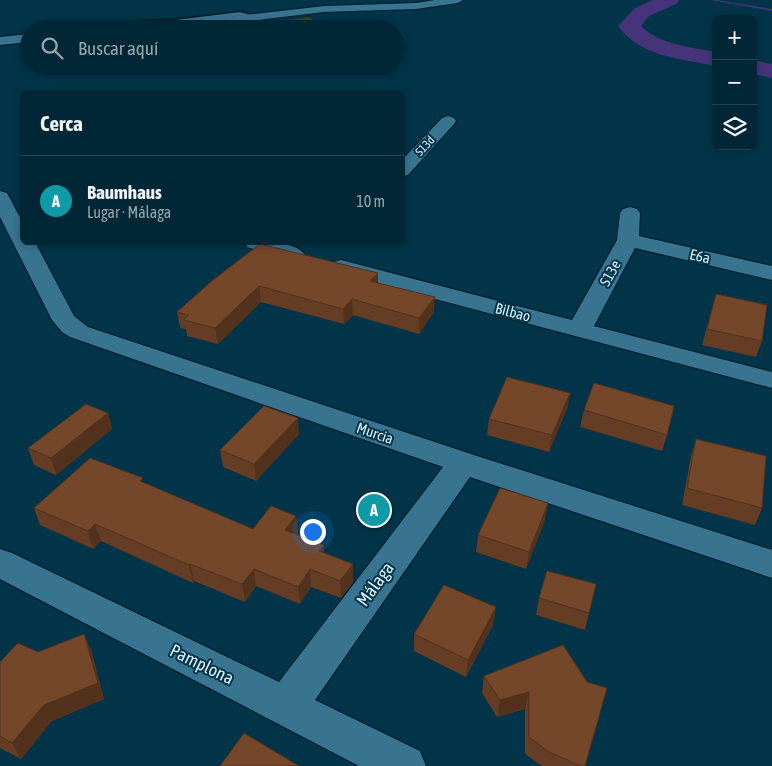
<!DOCTYPE html>
<html lang="es">
<head>
<meta charset="utf-8">
<style>
  :root { --surface:#012736; --page:#0b2f3e; --text:#f1f3f6; --muted:#96a5ad; --line:#234451; --accent:#1a73e8 }
  body { margin:0; font-family:"Asap Condensed",sans-serif; background:var(--page); color:var(--text) }
  .controls { position:absolute; right:15px; top:15px; display:grid; overflow:hidden; border-radius:8px; box-shadow:0 2px 8px #0003 }
  .controls button { width:45px; height:45px; display:grid; place-items:center; padding:0; border:0; border-bottom:1px solid var(--line); background:var(--surface); color:var(--text); font:25px sans-serif }
  .you { position:absolute; left:312px; top:531px; width:18px; height:18px; margin:-12px; border:4px solid #fff; border-radius:50%; background:#1a73e8; box-shadow:0 0 0 8px #1a73e833 }
  .badge { display:grid; place-items:center; width:32px; height:32px; border-radius:50%; background:var(--accent); color:#fff; font-size:16px; font-weight:700 }
  .pin { position:absolute; translate:-50% -50%; border:2px solid #fff; box-shadow:0 1px 5px #0006 }
  .list { margin:0; padding:0; list-style:none }
  h2 { display:flex; justify-content:space-between; align-items:center; height:65px; margin:0; padding:0 20px; font-size:21px }
  h2 small { font-size:16px; font-weight:400; color:var(--muted) }
  .list li { display:grid; grid-template-columns:32px 1fr auto; gap:15px; align-items:center; box-sizing:border-box; height:90px; padding:0 20px; border-top:1px solid var(--line) }
  .list b { display:block; font-size:19px; white-space:nowrap }
  .list p { margin:0; font-size:16px; white-space:nowrap; color:var(--muted) }
  .list em { font-size:16px; font-style:normal; color:var(--muted) }
  .icon { flex:none; width:28px; height:28px; fill:none; stroke:currentColor; stroke-width:2; stroke-linecap:round; stroke-linejoin:round }
  .map { position:relative; flex:none; width:772px; height:766px; overflow:hidden }
  .search { position:absolute; background:var(--surface); box-shadow:0 2px 8px #0003; left:20px; top:20px; width:385px; height:55px; display:flex; align-items:center; gap:12px; box-sizing:border-box; padding:0 18px; border-radius:28px; color:var(--muted); font-size:19px }
  .panel { position:absolute; background:var(--surface); box-shadow:0 2px 8px #0003; left:20px; top:90px; width:385px; height:155px; border-radius:8px }
  .map>svg:first-child { display:block }
</style>
</head>
<body>
<div class="map">
<svg width="772" height="766" viewBox="0 0 772 766">
  <rect width="100%" height="100%" fill="#013448"/>
  <!-- green -->
  <path fill="#3f410c" d="M309 17 323 25C304 28 276 35 259 24Z"/>
  <g fill="none" stroke-linecap="round" stroke-linejoin="round">
    <!-- stream -->
    <path fill="#453479" fill-rule="evenodd" d="M711 0H717L772 9V11Z"/>
    <!-- river -->
    <path fill="#453479" fill-rule="evenodd" d="M653 0H679L676 4 649 16 641 26C660 45 691 47 716 52V66C682 59 640 57 618 26L635 8Z
      M753 60 772 64V78L753 74Z"/>
    <!-- service casing -->
    <g stroke="#001b28" stroke-width="3">
      <path id="service" d="M240 12 258 17 255 19 240 16 175 24 140 25 137 23 140 21 175 20Z"/>
    </g>
    <!-- minor casing -->
    <g stroke="#001b28" stroke-width="2">
      <path id="minor" d="M435 0H463L458 3 416 9 324 12 183 29H131L137 25 220 18 324 6 416 3Z
        M29 34V42L0 45V37Z
        M448 116 454 118 456 121 454 124 408 175 402 176V160L442 118Z
        M0 191 7 193 22 221V242H35L74 316 88 327 474 455 772 550V578L470 477 315 700 420 751 426 766H359L0 579V549L12 553 279 682 443 467 70 337 62 332 52 320 0 217Z
        M630 207 637 209 640 213 639 236 772 266V280L635 248 594 326 772 372V388L333 272 330 267 333 262 341 260 572 320 617 240 620 213 623 209Z
        M245 242C261 242 295 240 305 255L302 260 294 262 247 247Z"/>
    </g>
    <!-- service -->
    <use href="#service" fill="#387390" fill-rule="evenodd"/>
    <!-- minor -->
    <use href="#minor" fill="#387390" fill-rule="evenodd"/>
  </g>
  <!-- wall -->
  <path fill="#653d24" d="M378 273V283L434 312 419 334 353 315 344 324 261 302 218 344 187 336 186 329 180 328 177 312 213 280Z
    M716 294 762 341 756 357 702 345Z
    M570 393 567 409 549 452 487 435 489 419Z
    M584 410 667 435 662 451 580 427Z
    M108 413 112 429 56 475 34 465 28 448Z
    M299 434 256 481 223 467 220 450Z
    M696 439 762 508 755 525 682 505 691 456Z
    M144 483 253 529 296 516 298 533 296 534 324 545V553L353 564V582L341 598 311 587 300 604 256 586 245 602 194 581 193 583 101 541 93 549 40 525 34 508Z
    M545 520 526 569 476 552 478 535Z
    M539 598 589 613 585 630 536 615Z
    M496 607 493 625 466 677 414 651V634Z
    M84 634 91 650 104 699 52 721 21 759 0 748V662L38 652Z
    M563 645 585 766H542L525 754V709L497 717 482 693 484 676Z"/>
  <!-- shaded-wall -->
  <path fill="#52321d" d="M378 273V288L370 281Z
    M259 286 261 302 218 344 215 328Z
    M435 297 434 312 419 334V318Z
    M352 299 353 315 344 324 343 309Z
    M570 393 567 409 549 452 552 435Z
    M108 413 112 429 56 475 51 458Z
    M298 418 299 434 256 481 254 464Z
    M548 503 545 520 526 569 529 552Z
    M296 516 298 533 287 547 285 530Z
    M95 524 101 541 93 549 88 531Z
    M324 545 325 562 319 551Z
    M190 564 194 581 193 583 189 565Z
    M353 564V582L341 598 340 581Z
    M254 569 256 586 245 602 242 584Z
    M310 569 311 587 300 604 298 587Z
    M496 607 493 625 466 677 468 660Z
    M84 634 91 650 104 699 52 721 21 759 12 743Z
    M529 692 525 709 497 717 500 700Z"/>
  <!-- building -->
  <path fill="#75472a" stroke="#52321d" d="M260 244 378 273 370 281 435 297 419 318 352 299 343 309 259 286 215 328 184 320 189 315 177 312 213 280Z
    M716 294 767 305 762 341 707 329Z
    M507 377 570 393 552 435 489 419Z
    M594 383 674 406 667 435 584 410Z
    M86 404 108 413 51 458 28 448Z
    M264 406 298 418 254 464 220 450Z
    M696 439 766 456 762 508 687 488Z
    M90 458 143 478 140 481 253 529 271 506 296 516 285 530 324 545 319 551 353 564 340 581 310 569 298 587 254 569 242 584 190 564 189 565 95 524 88 531 34 508Z
    M500 488 548 503 529 552 478 535Z
    M547 571 596 584 589 613 539 598Z
    M444 585 496 607 468 660 414 634Z
    M84 634 98 683 44 705 12 743 0 736V662L18 643 38 652Z
    M563 645 587 682 607 688 585 766H581L549 752 529 737V692L500 700 484 676Z
    M244 733 299 766H220Z"/>
  <g text-anchor="middle" dominant-baseline="central" stroke-width="4" stroke-linejoin="round" paint-order="stroke">
    <!-- far-street labels -->
    <g font-size="12" fill="#d8effc" stroke="#013448">
      <text transform="translate(425 146) rotate(-47)">S13d</text>
    </g>
    <!-- street labels -->
    <g font-size="15" fill="#d8effc" stroke="#013448">
      <text transform="translate(700 256) rotate(13)">E6a</text>
      <text transform="translate(610 273) rotate(-61)">S13e</text>
      <text transform="translate(513 312) rotate(15)">Bilbao</text>
      <text transform="translate(375 433) rotate(19)">Murcia</text>
    </g>
    <!-- near-street labels -->
    <g font-size="18" fill="#d8effc" stroke="#013448">
      <text transform="translate(375 584) rotate(-54)">Málaga</text>
      <text transform="translate(202 664) rotate(26)">Pamplona</text>
    </g>
  </g>
</svg>
<div class="controls">
<button>+</button>
<button>−</button>
<button><svg class="icon" aria-label="layers" viewBox="0 0 24 24"><path d="M12 4l9 5-9 5-9-5zM3 14l9 5 9-5"/></svg></button>
</div>
<div class="you"></div>
<div class="pin badge" style="left:374px;top:510px;background:#0f9aa8">A</div>
<div class="search"><svg class="icon" aria-label="search" viewBox="0 0 24 24"><circle cx="10" cy="10" r="6"/><path d="M15 15l6 6"/></svg>Buscar aquí</div>
<section class="panel">
<h2>Cerca<small></small></h2>
<ul class="list">
<li><span class="badge" style="background:#0f9aa8">A</span><div><b>Baumhaus</b><p>Lugar · Málaga</p></div><em>10 m</em></li>
</ul>
</section>
</div>
</body>
</html>
